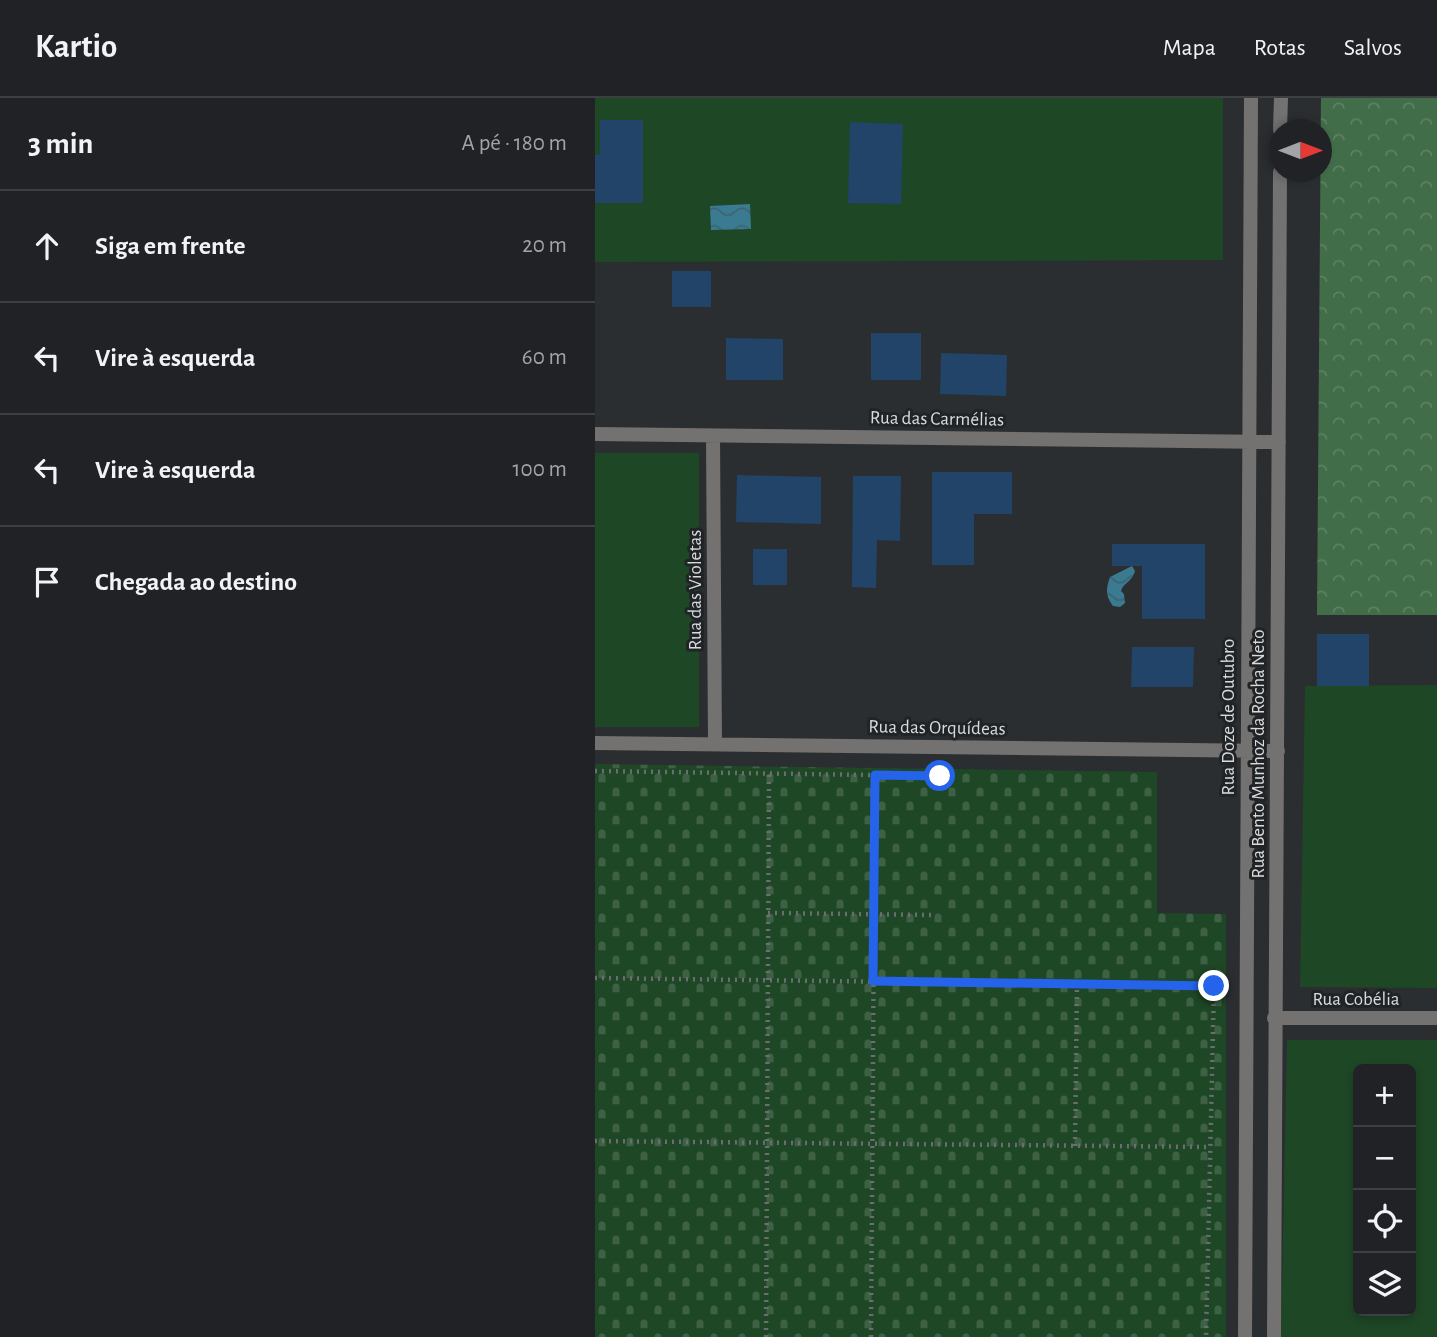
<!DOCTYPE html>
<html lang="pt">
<head>
<meta charset="utf-8">
<style>
  :root { --surface:#202225; --page:#282a2d; --text:#f1f3f6; --muted:#a2a4a7; --line:#3d3f42 }
  body { margin:0; font-family:"Alegreya Sans",sans-serif; background:var(--page); color:var(--text) }
  .controls { position:absolute; right:21px; bottom:21px; display:grid; overflow:hidden; border-radius:10px; box-shadow:0 4px 10px #0003 }
  .controls button { width:63px; height:63px; display:grid; place-items:center; padding:0; border:0; border-bottom:2px solid var(--line); background:var(--surface); color:var(--text); font:35px sans-serif }
  .compass { position:absolute; left:674px; top:21px; width:63px; height:63px; border-radius:50%; background:var(--surface); box-shadow:0 4px 10px #0003; rotate:90deg }
  .stop { position:absolute; width:21px; height:21px; margin:-16px; border:5px solid #2563eb; border-radius:50%; background:#fff }
  .stop.end { background:#2563eb; border-color:#fff; box-shadow:0 2px 7px #0008 }
  .list { margin:0; padding:0; list-style:none }
  h2 { display:flex; justify-content:space-between; align-items:center; height:91px; margin:0; padding:0 28px; font-size:30px }
  h2 small { font-size:23px; font-weight:400; color:var(--muted) }
  .list li { display:grid; grid-template-columns:46px 1fr auto; gap:21px; align-items:center; box-sizing:border-box; height:112px; padding:0 28px; border-top:2px solid var(--line) }
  .list b { display:block; font-size:26px; white-space:nowrap }
  .list em { font-size:23px; font-style:normal; color:var(--muted) }
  .icon { flex:none; width:38px; height:38px; fill:none; stroke:currentColor; stroke-width:2; stroke-linecap:round; stroke-linejoin:round }
  .map { position:relative; flex:none; width:842px; height:1239px; overflow:hidden }
  header { display:flex; align-items:center; gap:42px; box-sizing:border-box; height:98px; padding:0 35px; background:var(--surface); border-bottom:2px solid var(--line) }
  header strong { font-size:33px }
  nav { display:flex; gap:38px; margin-inline-start:auto; font-size:24px }
  main { display:flex }
  aside { flex:1; background:var(--surface) }
  .map>svg:first-child { display:block }
</style>
</head>
<body>
<header>
<strong>Kartio</strong>
<nav><a>Mapa</a><a>Rotas</a><a>Salvos</a></nav>
</header>
<main>
<aside>
<h2>3 min<small>A pé · 180 m</small></h2>
<ul class="list">
<li><svg class="icon" aria-label="ahead" viewBox="0 0 24 24"><path d="M12 20V5M6 11l6-6 6 6"/></svg><div><b>Siga em frente</b></div><em>20 m</em></li>
<li><svg class="icon" aria-label="left" viewBox="0 0 24 24"><path d="M17 20v-9H6M10 6l-5 5 5 5"/></svg><div><b>Vire à esquerda</b></div><em>60 m</em></li>
<li><svg class="icon" aria-label="left" viewBox="0 0 24 24"><path d="M17 20v-9H6M10 6l-5 5 5 5"/></svg><div><b>Vire à esquerda</b></div><em>100 m</em></li>
<li><svg class="icon" aria-label="arrive" viewBox="0 0 24 24"><path d="M6 21V4h12l-3 4 3 4H6"/></svg><div><b>Chegada ao destino</b></div></li>
</ul>
</aside>
<div class="map">
<svg width="842" height="1239" viewBox="0 0 842 1239">
  <defs>
    <pattern id="forest-crowns" width="20" height="18" patternUnits="userSpaceOnUse" patternTransform="scale(1.75)"><rect width="20" height="18" fill="#426d49"/><path d="M2 6a3 3 0 1 1 6 0M12 15a3 3 0 1 1 6 0" fill="none" stroke="#5d8163"/></pattern>
    <pattern id="cemetery-stones" width="16" height="16" patternUnits="userSpaceOnUse" patternTransform="scale(1.75)"><rect width="16" height="16" fill="#1e4726"/><path d="M2 7V4a2 2 0 0 1 4 0v3zM10 15v-3a2 2 0 0 1 4 0v3z" fill="#3e6145"/></pattern>
    <pattern id="water-waves" width="16" height="10" patternUnits="userSpaceOnUse" patternTransform="scale(1.75)"><rect width="16" height="10" fill="#3a7b92"/><path d="M0 5q4-4 8 0t8 0" fill="none" stroke="#3d6472"/></pattern>
  </defs>
  <rect width="100%" height="100%" fill="#2b2e31"/>
  <!-- green -->
  <path fill="#1e4726" fill-rule="evenodd" d="M0 0H628V162L0 164Z
    M0 355H104V629H0Z
    M842 587V890L705 889 710 588Z
    M692 942H842V1239H686ZM816 971V1213H763V971Z"/>
  <!-- forest -->
  <path fill="url(#forest-crowns)" d="M726 0H842V517H722Z"/>
  <!-- cemetery -->
  <path fill="url(#cemetery-stones)" d="M0 666 562 674V815L631 816V1239H0Z"/>
  <!-- water -->
  <path fill="url(#water-waves)" d="M155 106 156 131 116 132 115 108Z
    M537 468 540 473C537 484 528 485 526 493L529 496 530 505 525 509 518 508C510 497 511 491 515 479Z"/>
  <!-- building -->
  <path fill="#224469" d="M5 22H48V105H0V57H5Z
    M255 24 308 26 306 106 253 105Z
    M77 173H116V209H77Z
    M276 235H326V282H276Z
    M131 240 188 241V282H131Z
    M346 255 412 257 411 298 345 296Z
    M337 374H417V416H379V467H337Z
    M142 377 226 379V426L141 424Z
    M258 378H306L305 443 282 442 281 490 257 489Z
    M517 446H610V521H547V468H517Z
    M158 451H192V487H158Z
    M722 536H774V588H722Z
    M537 549H599L598 589H536Z"/>
  <g fill="none" stroke-linecap="round" stroke-linejoin="round">
    <!-- path -->
    <path stroke="#6b6d70" stroke-width="4.5" stroke-dasharray="2 5" stroke-linecap="butt" d="M0 673 345 678
      M173 815 338 817
      M0 880 619 888 611 1239
      M0 1043 615 1049
      M480 1048 482 886
      M171 1239 174 675
      M276 1239 280 676"/>
    <!-- minor -->
    <path stroke="#747171" stroke-width="14" d="M685 32 686 0
      M0 336 684 344
      M118 338 120 646
      M0 645 683 653
      M679 920H842
      M650 1239 656 0
      M679 1239C679 850 683 462 685 74"/>
  </g>
  <g fill="none" stroke-linecap="round" stroke-linejoin="round">
    <!-- route -->
    <path stroke="#2563eb" stroke-width="9" d="M345 678 280 677 278 883 619 888"/>
  </g>
  <g text-anchor="middle" dominant-baseline="central" stroke-width="6" stroke-linejoin="round" paint-order="stroke">
    <!-- street labels -->
    <g font-size="19" fill="#d8dadc" stroke="#212427">
      <text transform="translate(342 321) rotate(1)">Rua das Carmélias</text>
      <text transform="translate(100 492) rotate(-90)">Rua das Violetas</text>
      <text transform="translate(633 619) rotate(-90)">Rua Doze de Outubro</text>
      <text transform="translate(342 630) rotate(1)">Rua das Orquídeas</text>
      <text transform="translate(663 656) rotate(-90)">Rua Bento Munhoz da Rocha Neto</text>
      <text x="761" y="901">Rua Cobélia</text>
    </g>
  </g>
</svg>
<div class="controls">
<button>+</button>
<button>−</button>
<button><svg class="icon" aria-label="locate" viewBox="0 0 24 24"><circle cx="12" cy="12" r="6"/><path d="M12 2v4M12 18v4M2 12h4M18 12h4"/></svg></button>
<button><svg class="icon" aria-label="layers" viewBox="0 0 24 24"><path d="M12 4l9 5-9 5-9-5zM3 14l9 5 9-5"/></svg></button>
</div>
<svg class="compass" viewBox="-18 -18 36 36"><path d="M0-13l5 13h-10z" fill="#e53935"/><path d="M0 13l5-13h-10z" fill="#a2a4a7"/></svg>
<div class="stop" style="left:345px;top:678px"></div>
<div class="stop end" style="left:619px;top:888px"></div>
</div>
</main>
</body>
</html>
